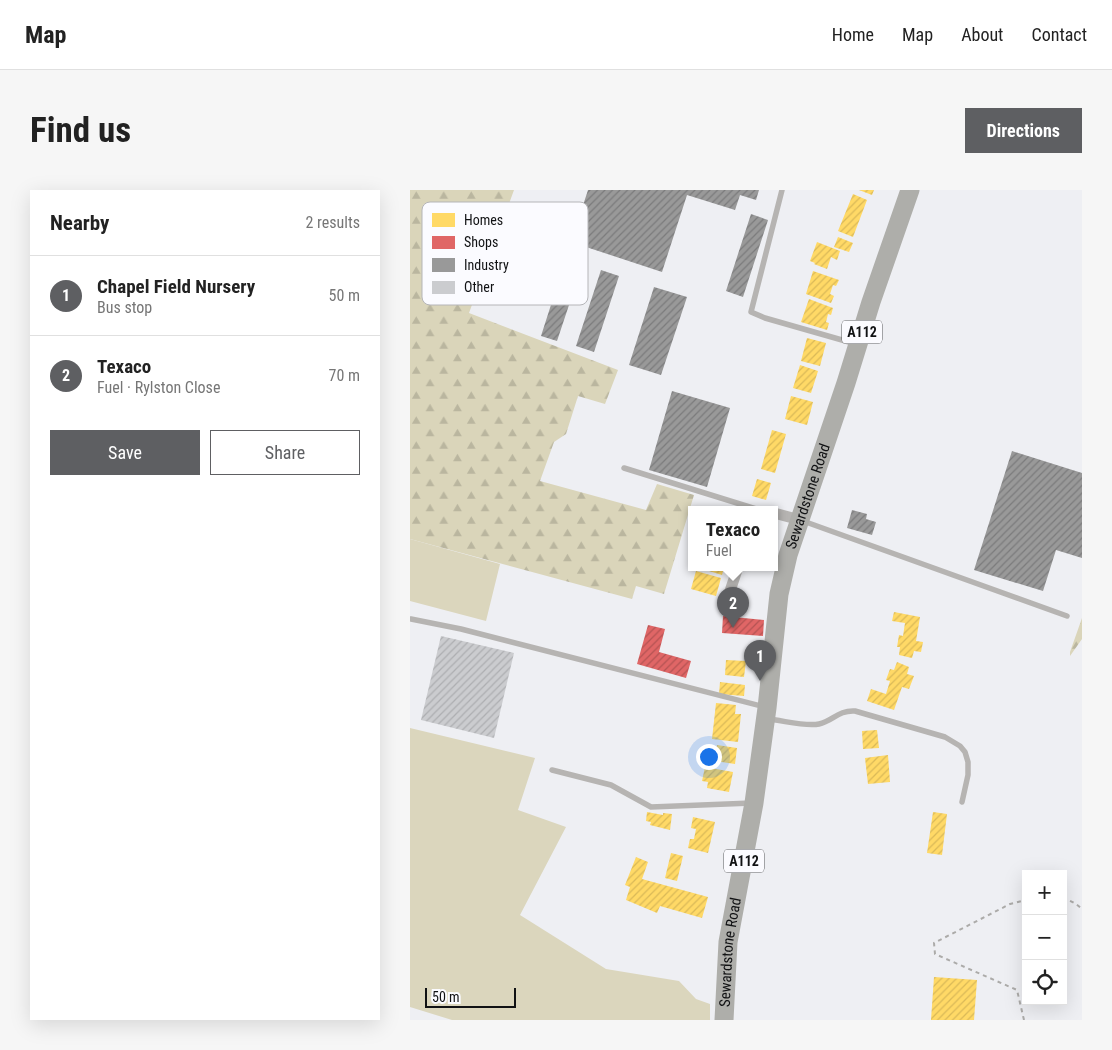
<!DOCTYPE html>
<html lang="en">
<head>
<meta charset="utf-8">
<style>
  :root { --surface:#fff; --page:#f6f6f6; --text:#222; --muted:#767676; --line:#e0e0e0; --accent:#5e5f62 }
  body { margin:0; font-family:"Roboto Condensed",sans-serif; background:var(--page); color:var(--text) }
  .controls { position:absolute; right:15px; bottom:15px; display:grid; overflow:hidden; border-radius:0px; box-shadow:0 5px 20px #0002 }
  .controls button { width:45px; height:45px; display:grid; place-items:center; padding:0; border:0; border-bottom:1px solid var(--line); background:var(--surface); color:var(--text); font:25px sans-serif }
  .scale { position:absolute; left:15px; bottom:12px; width:91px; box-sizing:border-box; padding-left:5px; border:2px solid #111214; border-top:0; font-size:14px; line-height:18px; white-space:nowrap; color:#111214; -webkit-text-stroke:4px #fbfbff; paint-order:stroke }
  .you { position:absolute; left:298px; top:566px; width:18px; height:18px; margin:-12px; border:4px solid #fff; border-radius:50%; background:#1a73e8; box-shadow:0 0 0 8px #1a73e833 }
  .badge { display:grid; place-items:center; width:32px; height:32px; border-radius:50%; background:var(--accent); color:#fff; font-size:16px; font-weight:700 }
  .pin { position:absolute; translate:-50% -41px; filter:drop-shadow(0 1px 2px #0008) }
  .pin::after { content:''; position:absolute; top:26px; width:18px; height:15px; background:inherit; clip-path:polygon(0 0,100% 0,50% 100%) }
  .popup { position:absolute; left:278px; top:316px; width:90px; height:65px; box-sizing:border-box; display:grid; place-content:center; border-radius:0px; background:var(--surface); filter:drop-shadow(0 1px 4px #0005); font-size:16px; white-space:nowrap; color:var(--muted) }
  .popup b { font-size:19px; color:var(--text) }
  .popup::after { content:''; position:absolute; left:50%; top:100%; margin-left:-10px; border:10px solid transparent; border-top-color:var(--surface) }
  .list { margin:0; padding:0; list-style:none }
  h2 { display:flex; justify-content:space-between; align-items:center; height:65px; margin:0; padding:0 20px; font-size:21px }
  h2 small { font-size:16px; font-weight:400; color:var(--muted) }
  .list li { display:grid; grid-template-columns:32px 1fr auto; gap:15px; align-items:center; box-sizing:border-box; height:80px; padding:0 20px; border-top:1px solid var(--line) }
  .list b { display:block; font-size:19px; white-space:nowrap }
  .list p { margin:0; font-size:16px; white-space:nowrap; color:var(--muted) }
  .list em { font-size:16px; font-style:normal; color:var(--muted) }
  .actions { display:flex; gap:10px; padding:15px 20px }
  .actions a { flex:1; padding:11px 0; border:1px solid var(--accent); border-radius:0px; text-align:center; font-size:18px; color:var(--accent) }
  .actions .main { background:var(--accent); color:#fff }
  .icon { flex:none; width:28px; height:28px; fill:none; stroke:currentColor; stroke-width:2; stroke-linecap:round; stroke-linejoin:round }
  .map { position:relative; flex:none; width:672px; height:830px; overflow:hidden; border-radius:0px }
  header { display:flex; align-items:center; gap:30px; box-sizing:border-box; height:70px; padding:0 25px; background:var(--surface); border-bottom:1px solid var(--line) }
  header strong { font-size:24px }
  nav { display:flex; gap:28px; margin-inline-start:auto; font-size:18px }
  .intro { display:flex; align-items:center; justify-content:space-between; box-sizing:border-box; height:120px; padding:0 30px }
  h1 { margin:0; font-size:35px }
  .button { padding:12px 22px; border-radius:0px; background:var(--accent); color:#fff; font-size:18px; font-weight:700 }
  main { display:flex; gap:30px; padding:0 30px }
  aside { flex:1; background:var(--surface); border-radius:0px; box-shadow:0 5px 20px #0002 }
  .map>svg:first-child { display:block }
</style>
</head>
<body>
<header>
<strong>Map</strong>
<nav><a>Home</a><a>Map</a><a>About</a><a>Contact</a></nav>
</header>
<div class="intro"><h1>Find us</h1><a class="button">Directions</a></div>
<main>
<aside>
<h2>Nearby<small>2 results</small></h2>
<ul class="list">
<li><span class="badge">1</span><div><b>Chapel Field Nursery</b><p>Bus stop</p></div><em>50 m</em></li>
<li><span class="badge">2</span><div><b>Texaco</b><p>Fuel · Rylston Close</p></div><em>70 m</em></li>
</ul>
<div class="actions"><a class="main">Save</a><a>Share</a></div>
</aside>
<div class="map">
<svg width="672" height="830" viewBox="0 0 672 830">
  <defs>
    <pattern id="forest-firs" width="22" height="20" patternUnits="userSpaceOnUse" patternTransform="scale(1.25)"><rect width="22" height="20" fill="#dad5ba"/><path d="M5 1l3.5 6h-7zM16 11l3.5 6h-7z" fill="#bab69f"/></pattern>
    <pattern id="homes-hatch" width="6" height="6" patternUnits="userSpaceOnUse" patternTransform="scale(1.25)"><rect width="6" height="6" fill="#ffd966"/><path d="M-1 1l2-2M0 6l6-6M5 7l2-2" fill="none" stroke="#dab958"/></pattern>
    <pattern id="shops-hatch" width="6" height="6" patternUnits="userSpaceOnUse" patternTransform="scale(1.25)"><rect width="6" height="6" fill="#e06666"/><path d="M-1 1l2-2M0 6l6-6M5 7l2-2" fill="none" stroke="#b45353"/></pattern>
    <pattern id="industry-hatch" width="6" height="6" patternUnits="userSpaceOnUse" patternTransform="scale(1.25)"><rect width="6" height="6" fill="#999"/><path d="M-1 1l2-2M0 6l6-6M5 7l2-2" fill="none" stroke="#7b7b7c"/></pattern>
    <pattern id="building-hatch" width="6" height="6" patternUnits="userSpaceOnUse" patternTransform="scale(1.25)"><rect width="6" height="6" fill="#cbcccf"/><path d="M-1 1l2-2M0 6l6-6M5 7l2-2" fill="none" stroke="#adaeb1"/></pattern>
  </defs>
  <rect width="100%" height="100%" fill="#eeeff3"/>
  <!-- grass -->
  <path fill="#dbd6bd" d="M0 349 90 374 76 431 0 411Z
    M0 538 125 568 108 620 156 637 110 725 196 779 269 791 286 809 300 814V830H42L0 817Z"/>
  <!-- forest -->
  <path fill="url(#forest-firs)" d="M0 0H104L59 123 208 180 195 214 168 206 156 244 144 252 130 291 236 320 247 294 284 305 254 404 226 396 222 409 0 349Z
    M672 428V449L660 466V462Z"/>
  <!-- homes -->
  <path fill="url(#homes-hatch)" d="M449 0H464L462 5Z
    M443 4 457 10 443 47 428 41Z
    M428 47 443 53 439 62 424 57Z
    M407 52 430 61 427 70 421 67 417 79 404 74 405 73 400 71Z
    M403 81 429 90 426 96 423 95 420 104 424 106 421 113 396 104Z
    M399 109 423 118 421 125 418 124 416 132 419 133 417 140 391 132Z
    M397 148 416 153 410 176 391 171Z
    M390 175 408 181 401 203 383 198Z
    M381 206 403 212 397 235 375 229Z
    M362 240 376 244 365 283 351 279Z
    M347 289 361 293 356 310 342 306Z
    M286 377H314L312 385Z
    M286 381 311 388 306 406 281 399Z
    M484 422 510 427 506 451 513 452 511 462 504 461 502 468 489 465 490 457H487L489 445 493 446 495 433 482 431Z
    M316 470 336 471 334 487 315 485Z
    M487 472 499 477 497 484 504 486 499 499 492 497 484 520 457 511 461 499 476 504 480 491 476 490 480 479 484 480Z
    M310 492 335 495 334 506 309 504Z
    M306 513 326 515 325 524H331L328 552 302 549Z
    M467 540 469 558 453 559 452 541Z
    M307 555 327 558 325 574 305 571Z
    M478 565 480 592 458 594 455 568Z
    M295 577 323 582 319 602 297 598 298 592 292 591Z
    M237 622 253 625V623L262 624 260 640 240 635 241 632 236 631Z
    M523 622 537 624 532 665 517 663Z
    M283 627 305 632 298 663 278 658 280 649H284L286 639 281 638Z
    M261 663 273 666 267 691 255 688Z
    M226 667 238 672 232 689 298 707 292 728 250 716 247 723 216 710 220 697 215 695Z
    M524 787 567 790 564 830H521Z"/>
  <!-- shops -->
  <path fill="url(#shops-hatch)" d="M313 426 354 430 353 446 312 443Z
    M238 435 255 439 249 462 281 471 276 488 227 474Z"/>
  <!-- industry -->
  <path fill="url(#industry-hatch)" d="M178 0H349L346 10 330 5 325 20 277 5 252 82 161 52Z
    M341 24 358 30 333 107 316 101Z
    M156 68 173 73 147 151 131 146Z
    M191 80 209 86 184 162 166 156Z
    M244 97 277 107 251 185 219 175Z
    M262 201 320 218 297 297 239 280Z
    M602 261 672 283V368L646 360 633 401 564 380Z
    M442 320 457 324 456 329 466 332 462 345 437 338Z"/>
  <!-- building -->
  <path fill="url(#building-hatch)" d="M31 446 104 463 84 548 11 530Z"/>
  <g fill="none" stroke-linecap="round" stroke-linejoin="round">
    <!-- path -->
    <path stroke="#acaba9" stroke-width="2" stroke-dasharray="4 4" stroke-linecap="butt" d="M653 707 666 714 672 719
      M614 830 607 800 525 764 524 753 600 714 616 710"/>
    <!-- lane -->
    <path stroke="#b6b4b2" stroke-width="5.5" d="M372 0 341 122 355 128 446 154
      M214 278 346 319
      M393 331 657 426
      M1 429 51 439 355 517
      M357 529C372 530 395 537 409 534 423 531 428 520 445 521L535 547 550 556 555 562 558 572V585L552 612
      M142 580 201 595 241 617 342 613"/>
    <!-- street -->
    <path stroke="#b6b4b2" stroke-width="11" d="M364 323 390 330
      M319 404 328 377"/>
    <!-- primary -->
    <path stroke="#aeaeaa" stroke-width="19" id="s1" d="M314 830 318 752 344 613 357 518 369 404 378 365 436 193 461 112 500 0"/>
  </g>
  <g text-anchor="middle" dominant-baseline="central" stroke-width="5" stroke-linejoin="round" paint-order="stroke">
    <!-- shield labels -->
    <g fill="#fbfbff" stroke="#57585a" stroke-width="1">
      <rect x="432" y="130.5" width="40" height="23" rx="4"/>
      <rect x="314" y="659.5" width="40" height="23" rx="4"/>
    </g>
    <g font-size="14" font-weight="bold" fill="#111214">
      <text x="452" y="142">A112</text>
      <text x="334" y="671">A112</text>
    </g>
    <!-- street labels -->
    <g font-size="15" fill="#111214" stroke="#fbfbff">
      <text stroke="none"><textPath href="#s1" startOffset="532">Sewardstone Road</textPath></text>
      <text stroke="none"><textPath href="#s1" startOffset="68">Sewardstone Road</textPath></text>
    </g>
  </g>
  <!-- legend -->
  <rect x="12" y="12" width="166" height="103" rx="8" fill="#fbfbff" stroke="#b5b5b8" stroke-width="1"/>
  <rect x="22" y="23" width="23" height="14" fill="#ffd966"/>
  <rect x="22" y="46" width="23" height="13" fill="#e06666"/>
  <rect x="22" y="68" width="23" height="14" fill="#999"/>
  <rect x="22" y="91" width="23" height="13" fill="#cbcccf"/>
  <g font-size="14" fill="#111214">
    <text x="54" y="35">Homes</text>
    <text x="54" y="57">Shops</text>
    <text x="54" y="80">Industry</text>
    <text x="54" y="102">Other</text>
  </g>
</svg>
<div class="controls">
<button>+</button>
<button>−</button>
<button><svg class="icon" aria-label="locate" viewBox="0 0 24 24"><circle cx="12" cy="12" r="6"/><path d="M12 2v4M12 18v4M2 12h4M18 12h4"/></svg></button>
</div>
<div class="scale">50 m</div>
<div class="you"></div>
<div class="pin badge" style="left:350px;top:491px">1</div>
<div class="pin badge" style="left:323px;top:438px">2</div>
<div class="popup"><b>Texaco</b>Fuel</div>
</div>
</main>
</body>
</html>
